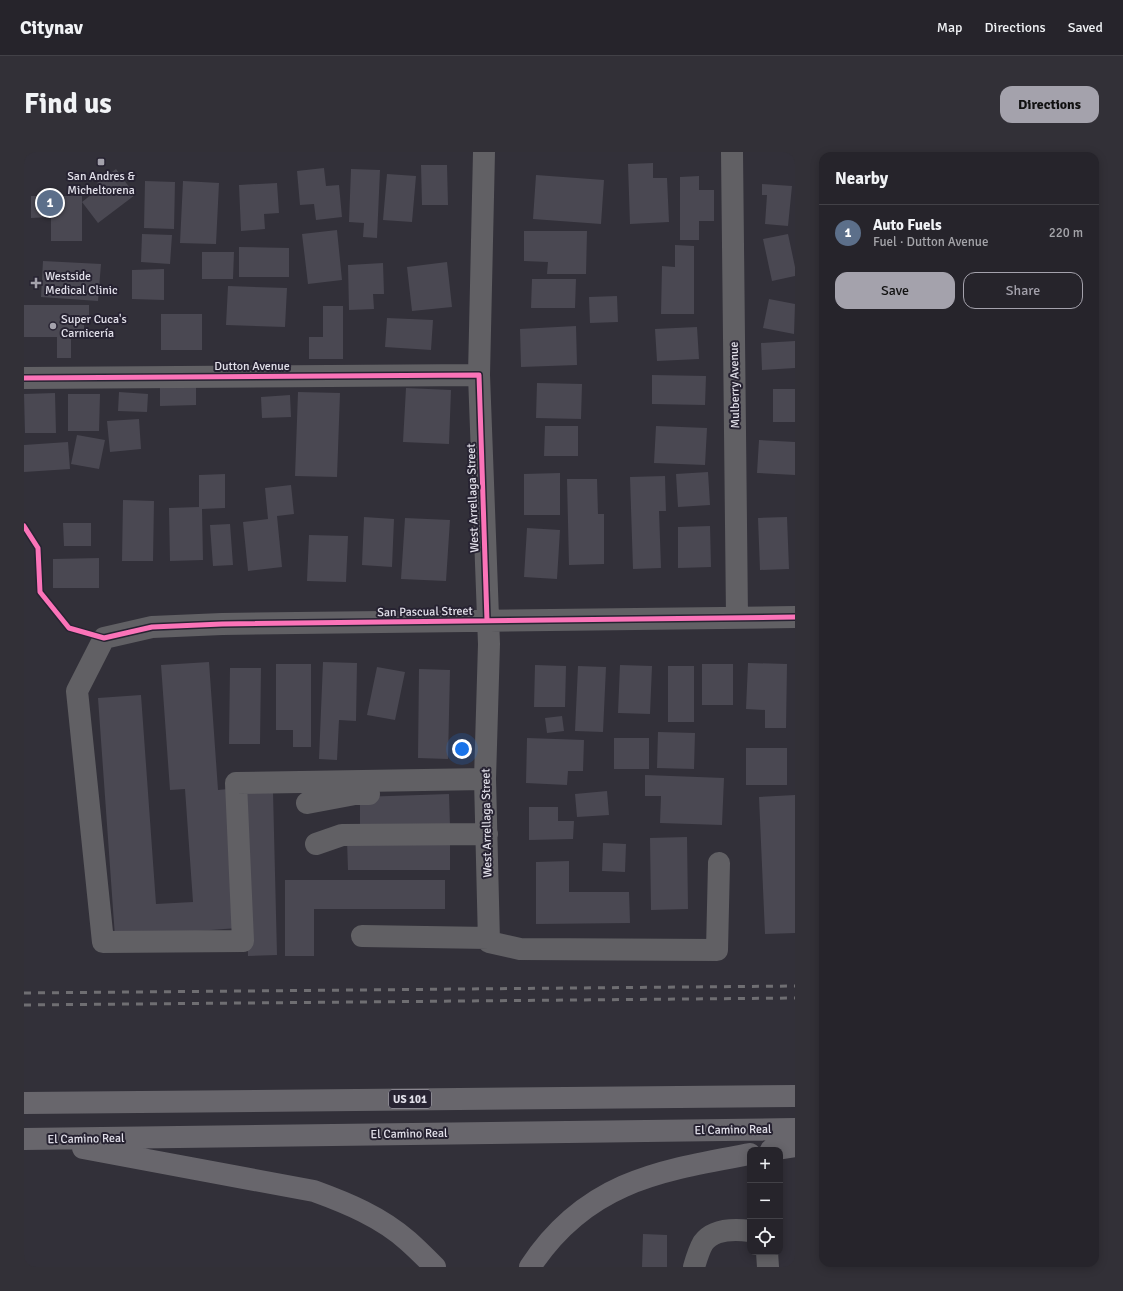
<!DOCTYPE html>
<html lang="en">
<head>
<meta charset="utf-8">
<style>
  :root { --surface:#26242b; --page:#323037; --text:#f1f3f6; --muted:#a4a4a9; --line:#424147; --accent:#a4a2ac }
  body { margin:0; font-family:Signika,sans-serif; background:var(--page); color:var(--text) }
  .controls { position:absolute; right:12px; bottom:12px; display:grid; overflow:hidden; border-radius:8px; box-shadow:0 2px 10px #0003 }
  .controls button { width:36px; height:36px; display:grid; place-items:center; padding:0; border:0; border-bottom:1px solid var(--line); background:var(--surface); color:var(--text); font:20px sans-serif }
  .you { position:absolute; left:438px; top:597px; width:14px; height:14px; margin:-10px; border:3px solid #fff; border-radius:50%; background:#1a73e8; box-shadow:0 0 0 6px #1a73e833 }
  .badge { display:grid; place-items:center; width:26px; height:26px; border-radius:50%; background:var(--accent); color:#fff; font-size:13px; font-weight:700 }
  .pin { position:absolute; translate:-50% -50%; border:2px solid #fff; box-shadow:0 1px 4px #0006 }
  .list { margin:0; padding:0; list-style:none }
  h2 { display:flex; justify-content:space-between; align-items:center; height:52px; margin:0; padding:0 16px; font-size:17px }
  h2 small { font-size:13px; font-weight:400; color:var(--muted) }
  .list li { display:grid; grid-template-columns:26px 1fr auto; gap:12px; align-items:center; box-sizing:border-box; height:56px; padding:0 16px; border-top:1px solid var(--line) }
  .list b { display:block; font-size:15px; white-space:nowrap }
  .list p { margin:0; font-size:13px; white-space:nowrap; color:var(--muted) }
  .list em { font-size:13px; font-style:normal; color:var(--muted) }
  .actions { display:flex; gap:8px; padding:12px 16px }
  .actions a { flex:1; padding:9px 0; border:1px solid var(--accent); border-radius:12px; text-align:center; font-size:14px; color:var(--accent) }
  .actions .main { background:var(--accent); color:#111 }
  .icon { flex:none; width:22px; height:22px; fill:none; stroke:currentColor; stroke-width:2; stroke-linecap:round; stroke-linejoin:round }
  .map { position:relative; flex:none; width:771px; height:1115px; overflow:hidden; border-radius:12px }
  header { display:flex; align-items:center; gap:24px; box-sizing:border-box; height:56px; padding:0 20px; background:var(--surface); border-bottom:1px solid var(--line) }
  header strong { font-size:19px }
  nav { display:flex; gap:22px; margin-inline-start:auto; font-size:14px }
  .intro { display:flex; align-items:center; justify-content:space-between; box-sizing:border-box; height:96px; padding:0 24px }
  h1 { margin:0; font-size:28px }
  .button { padding:10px 18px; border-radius:12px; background:var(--accent); color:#111; font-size:14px; font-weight:700 }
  main { display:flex; gap:24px; padding:0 24px }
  aside { flex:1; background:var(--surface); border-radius:12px; box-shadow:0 2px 10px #0003 }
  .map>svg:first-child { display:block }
</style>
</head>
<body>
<header>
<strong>Citynav</strong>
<nav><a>Map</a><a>Directions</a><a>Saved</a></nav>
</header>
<div class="intro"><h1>Find us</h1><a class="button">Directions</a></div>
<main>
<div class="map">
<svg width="771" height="1115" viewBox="0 0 771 1115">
  <rect width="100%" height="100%" fill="#323039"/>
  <!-- building -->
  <path fill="#4a4852" d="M629 11V26H643L645 70 606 72 604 12Z
    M397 13H423L424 53H398Z
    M300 16 302 34 315 33 318 65 292 68 290 52 276 53 273 19Z
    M92 17 111 43 74 71 58 50 77 35 73 31Z
    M327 17 356 18 353 86 339 85 340 71 325 70Z
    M363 22 392 24 388 70 359 68Z
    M512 23 580 28 577 72 509 67Z
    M675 24V38H690V69H675V88H656V25Z
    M121 29 151 30 150 77 120 76Z
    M159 29 195 31 192 92 156 91Z
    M253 31 255 61 240 62 241 77 217 79 215 33Z
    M738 32 768 34 764 74 741 72 743 43H738Z
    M7 44H58V89H27V65L7 66Z
    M313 78 318 128 284 132 278 82Z
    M500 79H563L562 122H523L524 110 500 109Z
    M118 82 148 83 146 112 117 110Z
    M764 82 771 115V124L748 129 739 87Z
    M651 93 670 94V162H637L638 114 651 115Z
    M215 95 265 96V125H215Z
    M178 100H210L209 127H178Z
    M19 109 77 112 74 149 17 145Z
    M423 110 428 155 388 159 383 115Z
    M359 111 360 142H349L350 157 325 158 324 113Z
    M140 117V148L108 147V118Z
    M508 127H552L551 156H507Z
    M204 134 263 136 261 175 202 173Z
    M593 144 594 170 566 171 565 145Z
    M745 147 771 152 770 182 739 176Z
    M0 153H65V164H60V182H47V206H33V185H0Z
    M299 154H319V207H285V185H299Z
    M137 162H178V198H137Z
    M363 166 409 168 407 198 361 195Z
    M552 174 553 213 497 215 496 177Z
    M673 175 675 207 633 209 631 177Z
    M771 189V216L738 218 737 191Z
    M628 223 682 224 681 253 628 252Z
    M513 231 558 232 557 267 512 266Z
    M172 235V253L136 254V236Z
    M382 236 427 238 425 292 379 290Z
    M749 237H771V270H749Z
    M95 240 124 242 123 260 94 259Z
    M274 240 316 241 313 325 271 324Z
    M31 241 32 281H1L0 242Z
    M44 242H76L75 279H44Z
    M266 243 267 265 238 266 237 245Z
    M115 267 117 297 86 300 83 269Z
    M521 274H554V304H520Z
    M632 274 683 276 681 313 630 311Z
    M53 283 81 288 75 317 47 312Z
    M735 288 771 290V323L733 321Z
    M44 290 46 317 0 320V293Z
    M684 320 686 353 654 355 652 322Z
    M536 321V363H500V322Z
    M201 322V356L178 357 179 408 146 409 145 356 175 355V323Z
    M641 324 642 359H635L637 416 609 417 606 325Z
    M543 327H573L574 362H580V412L545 413Z
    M267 333 270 362 253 364 258 415 224 419 219 370 244 367 241 336Z
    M99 348 130 349 129 409H98Z
    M340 365 370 367 368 415 338 413Z
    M763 365 765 417 736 418 734 366Z
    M381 366 426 368 422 429 377 427Z
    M39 371H67V394H40Z
    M206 372 209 413 189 414 186 373Z
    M686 374 687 415 654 416V375Z
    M503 376 536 378 533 427 500 425Z
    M285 383 324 384 322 430 283 429Z
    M75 406V436H29V407Z
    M185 510 194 638 204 637 214 776 91 785 74 546 117 543 132 752 169 750 161 637 146 638 137 513Z
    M299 510 333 511 332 569 315 568 313 608 295 607Z
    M724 511 763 512 762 576H741V558L722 557Z
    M252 512H287V595H269V578H252Z
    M678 512H709V553H678Z
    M511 513 542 514 541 555H510Z
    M596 513 628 514 626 562 594 561Z
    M554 514 582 515 579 580 551 579Z
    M644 514H670V570H644Z
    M353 515 381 520 371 568 343 563Z
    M206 516H237L236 592H205Z
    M395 517 426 518 424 607 394 606Z
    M538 564 540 579 523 581 521 566Z
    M634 580 671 581 670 617 633 616Z
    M503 586 560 588 559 619H544L543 633 502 631Z
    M590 586H625V617H590Z
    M722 596H763V633H722Z
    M621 623 700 626 698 673 636 671 637 644H621Z
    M583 639 585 663 553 665 551 642Z
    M249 640 253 803 224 804 220 641Z
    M425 642 426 674 336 677V645Z
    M771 643V781L741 782 735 645Z
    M505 655H534V669H550L549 687 505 688Z
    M663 685 664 757 627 758 626 686Z
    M426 687V718H324L323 688Z
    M579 691 602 692 601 720 578 719Z
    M545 709V740H605L606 771 512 772V710Z
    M261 728H421V757H290V804H261Z
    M619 1082 643 1083V1115H618Z"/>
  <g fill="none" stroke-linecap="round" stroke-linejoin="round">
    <!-- minor -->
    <path stroke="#616064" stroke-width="22" d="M460 0 455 223 465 492 461 627 465 790 496 797 693 798 695 711
      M708 0 713 465
      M0 226 455 223
      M461 627 212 631 219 789 79 790 53 539 80 486 128 475 198 472 771 465
      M283 651 331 642H345
      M292 692 318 683 463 682
      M338 784 465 786
      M743 1100 744 1115
      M670 1115C672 1108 675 1098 679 1091 689 1077 710 1077 726 1079"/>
    <!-- highway -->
    <path stroke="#68666c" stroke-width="22" d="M0 951 771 944
      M0 987 771 977
      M59 996 290 1039C323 1051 357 1065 384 1089 393 1097 402 1106 411 1115
      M747 998 771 994
      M506 1115C562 1030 634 1019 726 1002"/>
    <!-- rail -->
    <path stroke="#6f6e72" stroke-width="3" stroke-dasharray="7 7" stroke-linecap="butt" d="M0 841 771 834
      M0 853 771 846"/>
    <!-- cycleway casing -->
    <g stroke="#272332" stroke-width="8">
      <path id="cycleway" d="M0 226 455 223 463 469
        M0 374 14 396 16 440 45 476 80 486 128 475 198 472 771 465"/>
    </g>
    <!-- cycleway -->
    <use href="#cycleway" stroke="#fb73b8" stroke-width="5"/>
  </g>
  <!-- markers -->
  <g fill="#a4a2ac" stroke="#272332" stroke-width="1.5">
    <rect x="73" y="6" width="8" height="8" rx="2"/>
    <path d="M10 125h4v4h4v4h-4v4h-4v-4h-4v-4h4z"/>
    <circle cx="29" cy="174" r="4"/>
  </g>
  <g text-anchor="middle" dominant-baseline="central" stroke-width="4" stroke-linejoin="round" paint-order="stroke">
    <!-- shield labels -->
    <rect fill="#272332" stroke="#aaa7b3" stroke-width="1" x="365" y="938" width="42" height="18" rx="3"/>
    <g font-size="11" font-weight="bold" fill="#e2e0ea">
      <text x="386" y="947">US 101</text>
    </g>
    <!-- poi labels -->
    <g font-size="12" fill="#e2e0ea" stroke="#272332" text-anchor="start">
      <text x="77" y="24" text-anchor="middle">San Andres &amp;<tspan x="77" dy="14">Micheltorena</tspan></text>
      <text x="21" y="124">Westside<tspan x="21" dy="14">Medical Clinic</tspan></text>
      <text x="37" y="167">Super Cuca's<tspan x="37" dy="14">Carnicería</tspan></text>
    </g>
    <!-- street labels -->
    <g font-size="12" fill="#e2e0ea" stroke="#272332">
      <text x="228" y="214">Dutton Avenue</text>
      <text transform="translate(711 233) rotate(-91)">Mulberry Avenue</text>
      <text transform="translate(449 346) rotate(-92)">West Arrellaga Street</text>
      <text transform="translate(401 460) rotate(-1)">San Pascual Street</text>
      <text transform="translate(463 671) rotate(-91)">West Arrellaga Street</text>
      <text transform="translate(709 978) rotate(-1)">El Camino Real</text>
      <text transform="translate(385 982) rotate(-1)">El Camino Real</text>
      <text transform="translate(62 987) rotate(-1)">El Camino Real</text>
    </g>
  </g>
</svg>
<div class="controls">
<button>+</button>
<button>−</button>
<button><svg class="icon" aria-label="locate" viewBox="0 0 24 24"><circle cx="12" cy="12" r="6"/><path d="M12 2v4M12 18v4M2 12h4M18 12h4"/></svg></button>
</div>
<div class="you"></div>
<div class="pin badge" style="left:26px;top:51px;background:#5c6f8a">1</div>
</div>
<aside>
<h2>Nearby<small></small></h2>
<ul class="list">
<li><span class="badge" style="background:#5c6f8a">1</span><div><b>Auto Fuels</b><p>Fuel · Dutton Avenue</p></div><em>220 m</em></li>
</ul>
<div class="actions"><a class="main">Save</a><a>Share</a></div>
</aside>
</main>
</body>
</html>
